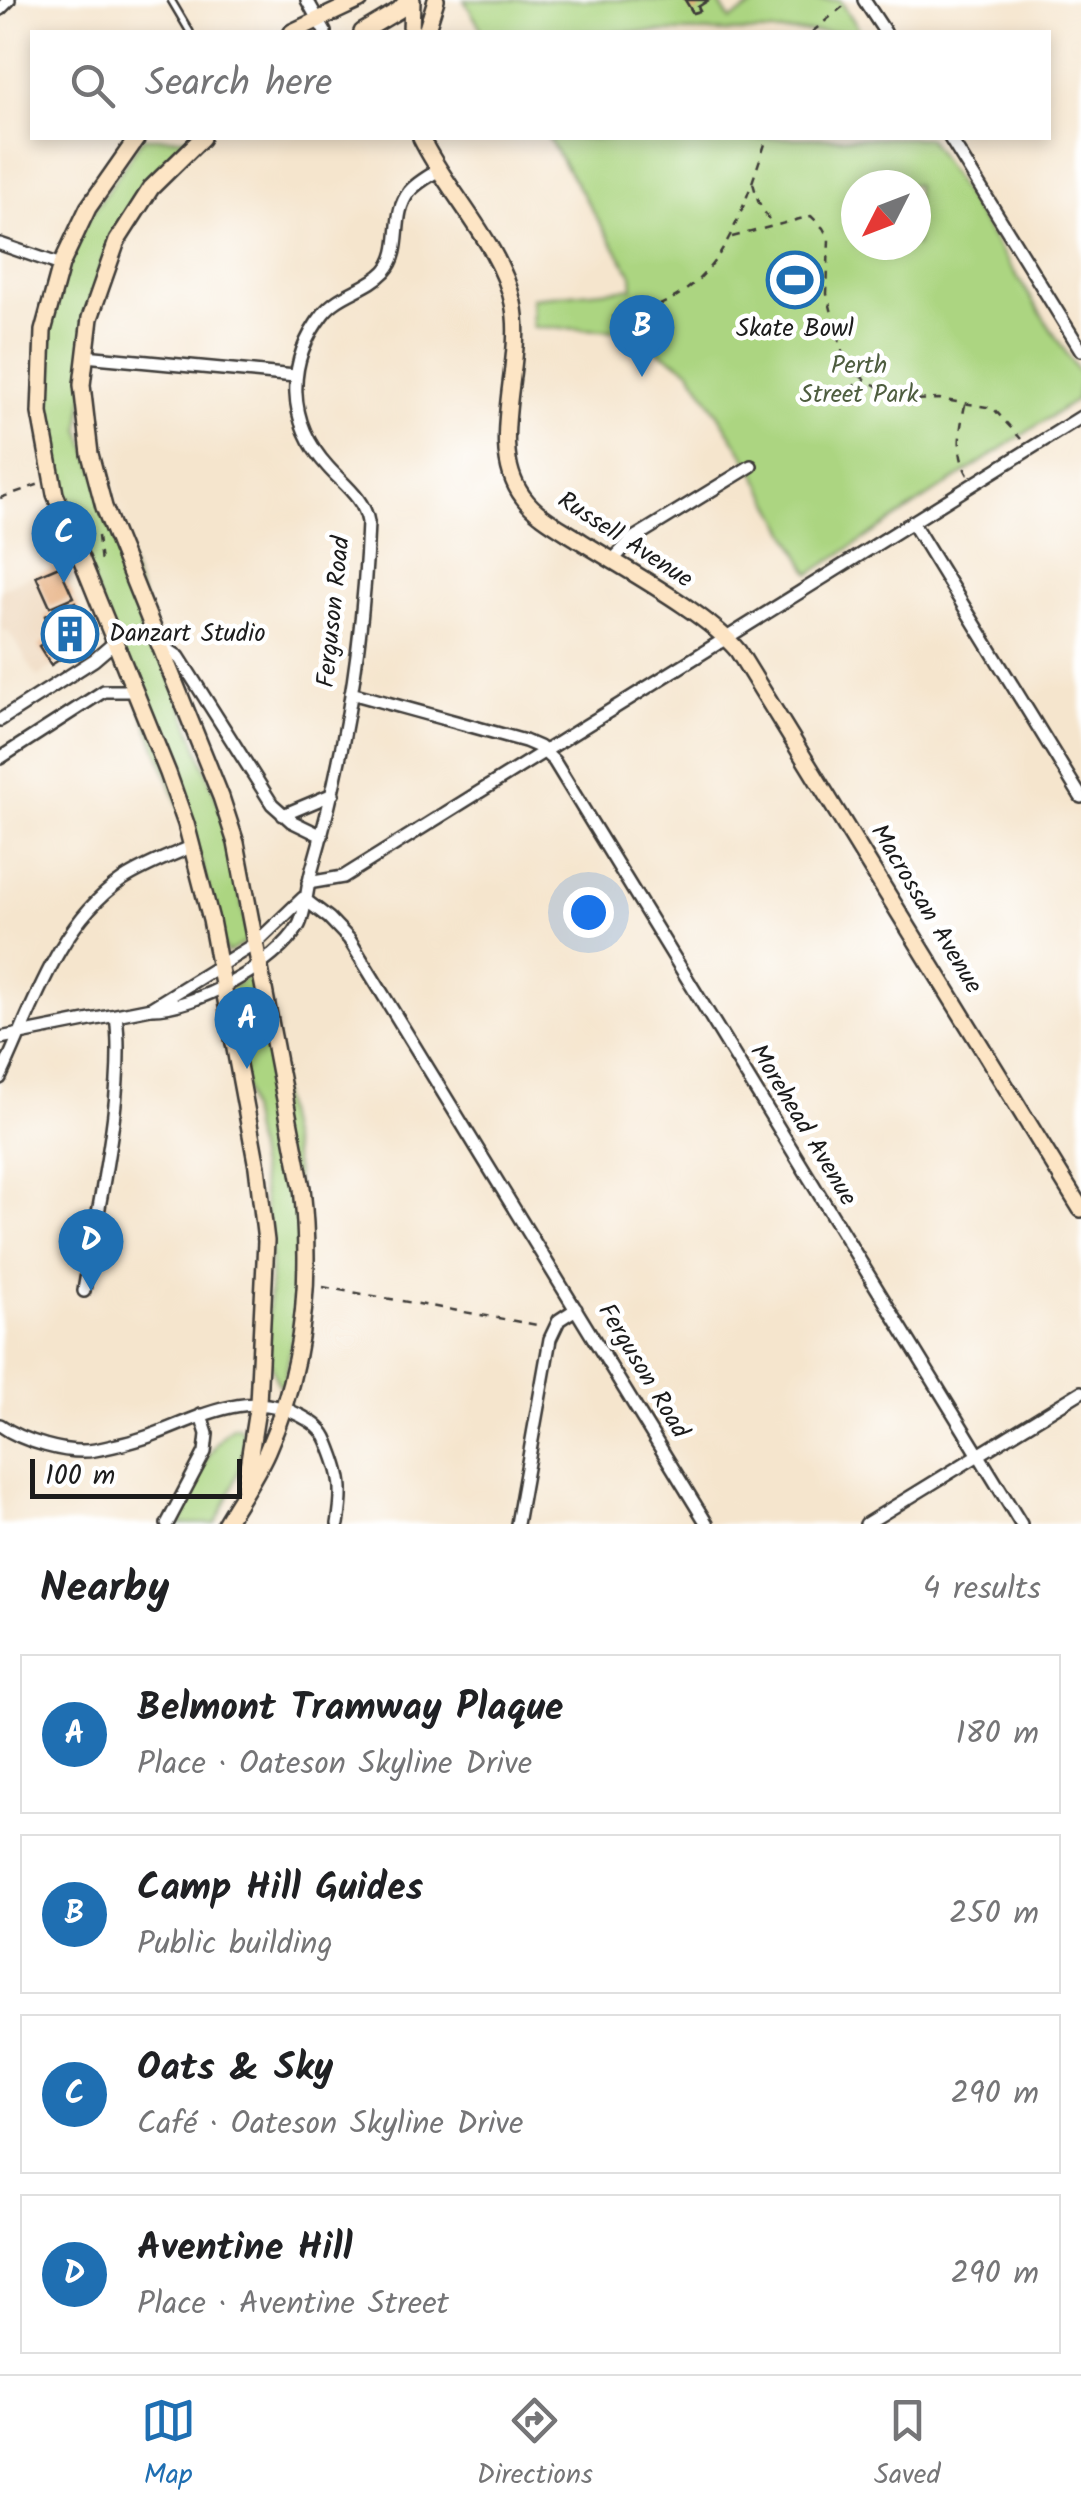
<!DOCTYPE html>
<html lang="en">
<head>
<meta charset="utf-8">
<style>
  :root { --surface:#fff; --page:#f2f2f2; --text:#202124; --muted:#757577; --line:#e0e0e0; --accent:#1f6fb2 }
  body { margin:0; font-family:Kalam,sans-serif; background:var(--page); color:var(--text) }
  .compass { position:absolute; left:841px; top:170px; width:90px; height:90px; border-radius:50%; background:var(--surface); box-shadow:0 5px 15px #0003; rotate:228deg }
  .scale { position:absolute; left:30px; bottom:25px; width:212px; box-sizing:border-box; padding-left:10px; border:5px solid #1c1c1c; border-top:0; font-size:28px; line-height:35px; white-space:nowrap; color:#1c1c1c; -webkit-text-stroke:8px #fff; paint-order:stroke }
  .you { position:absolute; left:588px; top:912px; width:35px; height:35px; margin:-25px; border:8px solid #fff; border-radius:50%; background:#1a73e8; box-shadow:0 0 0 15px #1a73e833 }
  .badge { display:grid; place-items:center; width:65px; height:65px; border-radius:50%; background:var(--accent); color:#fff; font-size:32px; font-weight:700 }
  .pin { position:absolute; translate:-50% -82px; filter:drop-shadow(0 2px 5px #0008) }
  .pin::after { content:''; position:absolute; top:52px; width:35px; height:30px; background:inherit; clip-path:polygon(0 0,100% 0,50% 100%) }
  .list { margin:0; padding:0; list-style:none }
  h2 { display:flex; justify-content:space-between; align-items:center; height:130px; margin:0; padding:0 40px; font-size:42px }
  h2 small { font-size:32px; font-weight:400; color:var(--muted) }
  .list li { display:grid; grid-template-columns:65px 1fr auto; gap:30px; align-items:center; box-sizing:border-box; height:160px; margin:0 20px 20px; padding:0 20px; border:2px solid var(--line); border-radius:0px }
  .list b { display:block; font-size:38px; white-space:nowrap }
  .list p { margin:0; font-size:32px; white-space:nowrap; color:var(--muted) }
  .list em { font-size:32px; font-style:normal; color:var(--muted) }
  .icon { flex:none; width:55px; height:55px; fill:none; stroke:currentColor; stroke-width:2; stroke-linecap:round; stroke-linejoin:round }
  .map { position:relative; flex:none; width:1081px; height:1524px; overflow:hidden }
  .search { position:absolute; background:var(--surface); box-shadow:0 5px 15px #0003; left:30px; right:30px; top:30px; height:110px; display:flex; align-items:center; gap:25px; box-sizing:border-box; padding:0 35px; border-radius:0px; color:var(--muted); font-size:38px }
  .sheet { height:850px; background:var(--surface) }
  nav { display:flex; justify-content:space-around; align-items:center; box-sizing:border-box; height:140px; border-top:2px solid var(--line); background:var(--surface); font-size:28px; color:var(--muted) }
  nav a { display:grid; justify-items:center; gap:5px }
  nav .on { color:var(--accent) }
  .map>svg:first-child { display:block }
</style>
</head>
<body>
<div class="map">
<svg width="1081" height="1524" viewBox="0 0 1081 1524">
  <rect width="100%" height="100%" fill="#fff"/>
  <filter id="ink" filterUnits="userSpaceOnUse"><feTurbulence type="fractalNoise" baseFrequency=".01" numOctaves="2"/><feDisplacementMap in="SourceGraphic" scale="20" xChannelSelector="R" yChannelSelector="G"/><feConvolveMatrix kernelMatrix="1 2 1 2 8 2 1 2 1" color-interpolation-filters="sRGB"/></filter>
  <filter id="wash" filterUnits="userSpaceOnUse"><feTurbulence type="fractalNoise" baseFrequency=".0048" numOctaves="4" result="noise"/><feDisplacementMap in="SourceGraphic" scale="40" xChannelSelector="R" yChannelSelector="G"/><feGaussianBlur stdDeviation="2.25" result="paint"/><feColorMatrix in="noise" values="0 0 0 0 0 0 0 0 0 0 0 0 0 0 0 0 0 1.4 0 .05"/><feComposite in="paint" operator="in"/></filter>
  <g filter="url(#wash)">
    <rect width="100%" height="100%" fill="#f5e5cd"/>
    <!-- built -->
    <path fill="#eed7bb" d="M59 562 89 632 84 646 37 677 9 632 0 629V590Z"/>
    <!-- green -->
    <path fill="#acd581" stroke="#64784e" stroke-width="2.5" fill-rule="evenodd" d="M464 0H717L730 20 763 0H840L861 32H483Z
      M143 138H191L144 187 118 228 101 265 80 429 228 830 249 940 228 953 221 943 202 866 58 493 44 407 50 313 84 225Z
      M548 138H928L1081 376 1076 400 810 574 751 466 690 370 625 331 533 327 532 298 633 288 632 275ZM856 185H916V245H856Z
      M249 976 259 988 295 1167 304 1266 285 1381 280 1387C255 1343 276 1290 270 1243 259 1158 242 1074 228 990Z
      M234 1426 240 1428 245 1435C243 1468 230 1496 215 1524H174C187 1499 211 1440 234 1426Z"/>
    <g id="blocks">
      <!-- building -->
      <path fill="#e5ab79" d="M685 0H709L698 7 700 11 693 13Z
        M855 385 863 394 852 405 844 396Z
        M59 566 73 597 50 607 36 576Z
        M75 602 88 634 83 645 51 665 39 646 54 635 45 616Z"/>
    </g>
  </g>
  <g filter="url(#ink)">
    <use href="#blocks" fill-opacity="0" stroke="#3d3a37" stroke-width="2.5"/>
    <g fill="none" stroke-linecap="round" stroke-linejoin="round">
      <!-- service casing -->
      <g stroke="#3d3a37" stroke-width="10">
        <path id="service" d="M171 0 190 32"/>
      </g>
      <!-- minor casing -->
      <g stroke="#3d3a37" stroke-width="16">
        <path id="minor" d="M307 0 325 32
          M864 0 885 32
          M0 9 9 0
          M950 138 1081 350
          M0 244 61 265
          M85 356 295 376
          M912 522 1081 797
          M612 561 632 539 751 466
          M158 643 179 657 272 804 291 821 322 836
          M351 693 525 741 539 747 554 761 1021 1524
          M0 720 94 660 115 642
          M0 758 104 691H136
          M283 815 333 794
          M308 883 343 877 1081 417
          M303 898 329 918 349 939 707 1524
          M151 1008 256 943 303 898
          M0 1038 151 1008C195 1009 277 964 299 925 305 914 307 888 311 873 344 759 364 641 368 522 364 498 343 484 328 467 287 422 285 363 323 314 339 293 367 290 385 271 405 249 390 216 409 192 416 183 429 176 439 170
          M0 1078C32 1011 57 924 122 880 143 866 170 856 193 846
          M84 1291C97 1209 126 1095 116 1015
          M0 1425C22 1441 68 1455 95 1450 115 1446 137 1441 155 1434 203 1416 251 1388 301 1416 314 1423 323 1429 328 1442 342 1476 344 1488 338 1524
          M167 1524 205 1452 207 1434 201 1415
          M517 1524 550 1339 559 1320 576 1309
          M866 1524 1081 1392"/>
      </g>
      <!-- secondary casing -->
      <g stroke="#3d3a37" stroke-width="20">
        <path id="secondary" d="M292 32 360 0
          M362 32 399 10 408 0
          M411 32 412 0
          M426 32 436 0
          M137 138 88 208 61 265 43 331 40 413 55 494 168 773 186 824 211 920 257 1167 266 1241 258 1403 245 1486
          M202 138 151 188 117 241 90 318 82 385 90 454 104 507 221 797 236 843 302 1188C312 1278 304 1368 267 1451 256 1476 239 1500 225 1524
          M421 138C447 192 501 245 513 303 526 362 485 447 523 497 536 515 557 526 576 538 621 567 706 612 738 651L1081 1209"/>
      </g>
      <!-- path -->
      <path stroke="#3d3a37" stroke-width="2.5" stroke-dasharray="8 8" stroke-linecap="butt" d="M812 32 846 4
        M753 183 758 201 772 225
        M732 237 811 216 823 228 829 239 827 294 843 355 852 370 867 381 905 400 939 399 993 408 1021 439
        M612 317C718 305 738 224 767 138
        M965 405C960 428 955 454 968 475
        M0 498 40 484
        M98 536 101 563
        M323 1287 543 1326"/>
      <!-- service -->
      <use href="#service" stroke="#fff" stroke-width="5"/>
      <!-- minor -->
      <use href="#minor" stroke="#fff" stroke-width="11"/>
      <!-- secondary -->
      <use href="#secondary" stroke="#fde5c5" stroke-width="15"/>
    </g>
  </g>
  <!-- icons -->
  <defs>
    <g id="stadium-ring" transform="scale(2.875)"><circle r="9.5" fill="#fff" stroke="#1f6fb2" stroke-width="1.5"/><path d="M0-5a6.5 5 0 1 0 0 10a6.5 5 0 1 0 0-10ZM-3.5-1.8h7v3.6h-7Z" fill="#1f6fb2"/></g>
    <g id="building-ring" transform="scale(2.875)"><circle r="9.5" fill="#fff" stroke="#1f6fb2" stroke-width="1.5"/><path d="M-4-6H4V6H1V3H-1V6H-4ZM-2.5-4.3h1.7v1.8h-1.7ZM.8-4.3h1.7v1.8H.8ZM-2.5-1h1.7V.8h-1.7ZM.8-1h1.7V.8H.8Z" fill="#1f6fb2"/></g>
  </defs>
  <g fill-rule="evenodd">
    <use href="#stadium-ring" x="795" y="280"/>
    <use href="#building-ring" x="70" y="634"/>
  </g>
  <g text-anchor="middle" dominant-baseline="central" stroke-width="9" stroke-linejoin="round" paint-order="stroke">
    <!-- poi labels -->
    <g font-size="25" fill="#1c1c1c" stroke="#fff">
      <text x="795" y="329">Skate Bowl</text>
      <text x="109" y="634" text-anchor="start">Danzart Studio</text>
    </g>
    <!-- park labels -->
    <g font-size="25" fill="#4e5d3f" stroke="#fff">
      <text x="859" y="366">Perth<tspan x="859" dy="29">Street Park</tspan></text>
    </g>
    <!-- street labels -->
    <g font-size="25" fill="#1c1c1c" stroke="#fff">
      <text transform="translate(625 540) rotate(33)">Russell Avenue</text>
      <text transform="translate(334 612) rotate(-84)">Ferguson Road</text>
      <text transform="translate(926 909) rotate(59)">Macrossan Avenue</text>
      <text transform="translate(803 1125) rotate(59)">Morehead Avenue</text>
      <text transform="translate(643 1371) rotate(59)">Ferguson Road</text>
    </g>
  </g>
</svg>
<svg class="compass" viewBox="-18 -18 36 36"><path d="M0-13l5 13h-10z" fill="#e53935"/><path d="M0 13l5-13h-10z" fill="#757577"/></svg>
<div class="scale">100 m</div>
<div class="you"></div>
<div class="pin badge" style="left:247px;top:1069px">A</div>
<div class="pin badge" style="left:642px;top:377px">B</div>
<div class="pin badge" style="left:64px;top:583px">C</div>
<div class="pin badge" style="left:91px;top:1291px">D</div>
<div class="search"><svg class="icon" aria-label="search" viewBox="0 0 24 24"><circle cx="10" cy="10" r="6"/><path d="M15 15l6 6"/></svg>Search here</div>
</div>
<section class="sheet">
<h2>Nearby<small>4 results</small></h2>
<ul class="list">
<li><span class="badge">A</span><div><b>Belmont Tramway Plaque</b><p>Place · Oateson Skyline Drive</p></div><em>180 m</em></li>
<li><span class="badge">B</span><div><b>Camp Hill Guides</b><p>Public building</p></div><em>250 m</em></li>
<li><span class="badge">C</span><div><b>Oats &amp; Sky</b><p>Café · Oateson Skyline Drive</p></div><em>290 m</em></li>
<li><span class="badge">D</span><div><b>Aventine Hill</b><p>Place · Aventine Street</p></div><em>290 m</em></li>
</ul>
</section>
<nav>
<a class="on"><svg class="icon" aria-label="map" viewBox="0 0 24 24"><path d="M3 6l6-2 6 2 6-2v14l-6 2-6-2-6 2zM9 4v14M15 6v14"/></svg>Map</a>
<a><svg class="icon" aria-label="directions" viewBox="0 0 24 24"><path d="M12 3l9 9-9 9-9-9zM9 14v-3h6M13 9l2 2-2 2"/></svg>Directions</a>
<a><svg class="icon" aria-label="saved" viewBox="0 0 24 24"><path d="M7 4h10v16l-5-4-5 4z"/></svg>Saved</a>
</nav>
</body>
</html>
